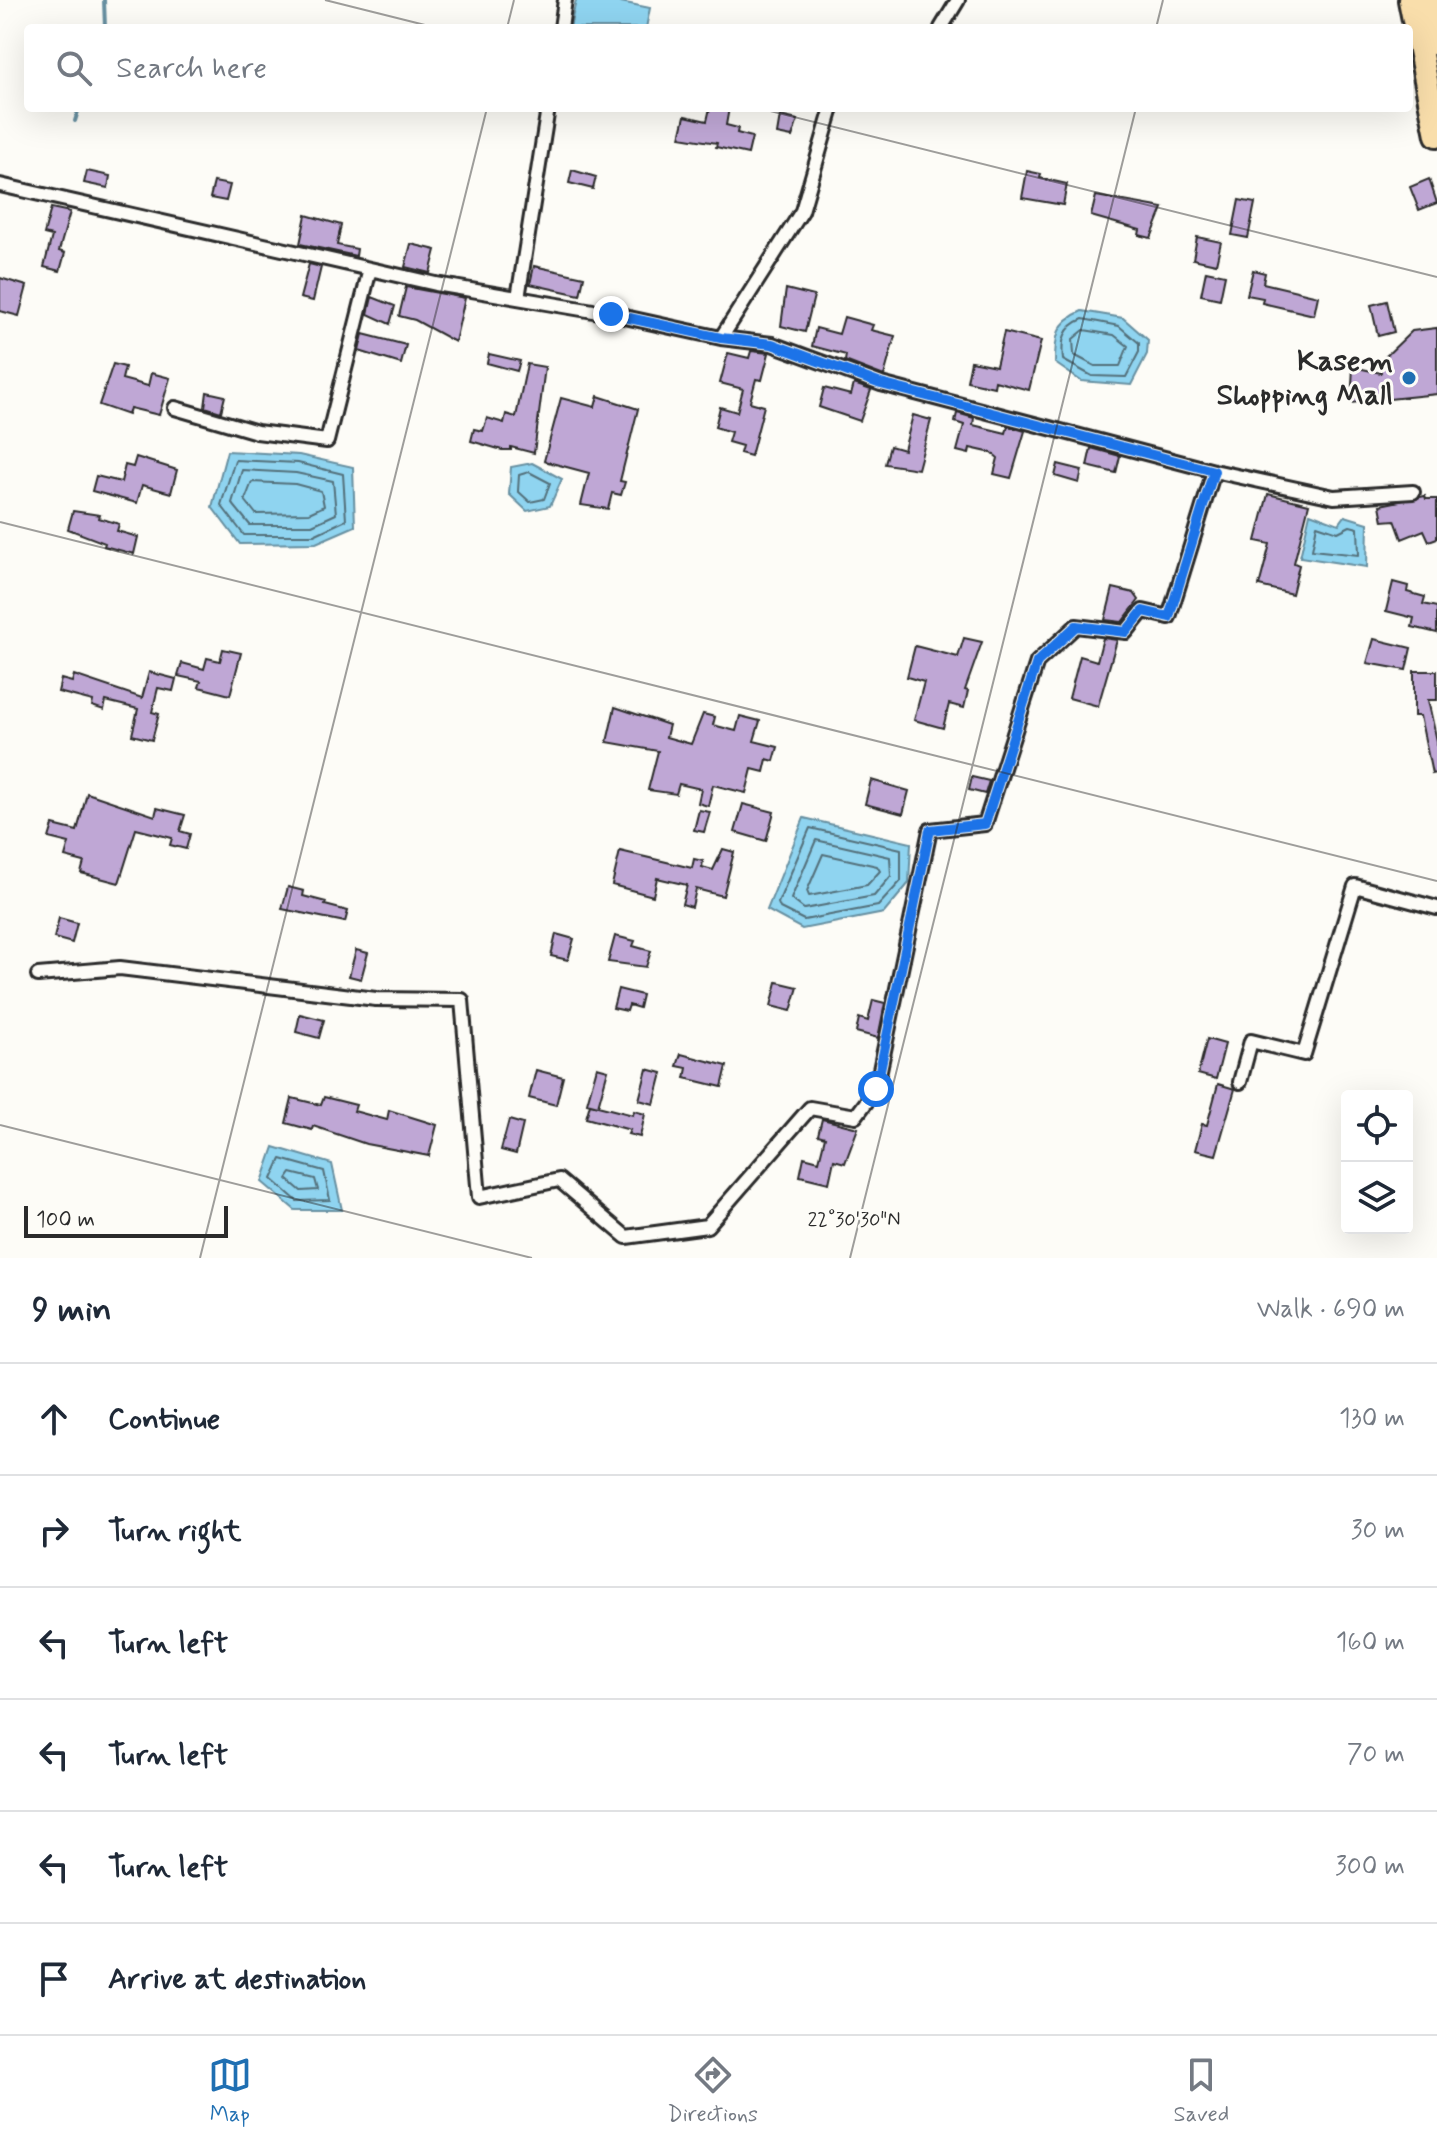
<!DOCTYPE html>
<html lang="en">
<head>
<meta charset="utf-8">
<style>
  :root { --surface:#fff; --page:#f6f6f7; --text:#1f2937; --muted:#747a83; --line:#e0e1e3; --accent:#1f6fb2 }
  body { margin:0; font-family:Mynerve,sans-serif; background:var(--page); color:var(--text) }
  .controls { position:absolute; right:24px; bottom:24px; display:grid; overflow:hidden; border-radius:8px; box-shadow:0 8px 32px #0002 }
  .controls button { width:72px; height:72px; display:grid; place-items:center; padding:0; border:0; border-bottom:2px solid var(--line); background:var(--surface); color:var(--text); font:40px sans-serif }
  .scale { position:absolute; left:24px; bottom:20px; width:204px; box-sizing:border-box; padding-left:8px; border:4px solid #2b2b2b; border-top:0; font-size:22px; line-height:28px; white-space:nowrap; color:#2b2b2b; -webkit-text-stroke:6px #fdfcf7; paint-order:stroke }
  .stop { position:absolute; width:24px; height:24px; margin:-18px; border:6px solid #1a73e8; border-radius:50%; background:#fff }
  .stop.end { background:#1a73e8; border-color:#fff; box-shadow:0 2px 8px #0008 }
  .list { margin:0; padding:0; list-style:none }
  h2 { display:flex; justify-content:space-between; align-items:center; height:104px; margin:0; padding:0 32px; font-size:34px }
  h2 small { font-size:26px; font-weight:400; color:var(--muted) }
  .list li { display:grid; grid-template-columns:52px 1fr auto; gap:24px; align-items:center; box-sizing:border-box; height:112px; padding:0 32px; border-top:2px solid var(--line) }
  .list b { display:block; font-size:30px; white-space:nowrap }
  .list em { font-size:26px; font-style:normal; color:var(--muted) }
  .icon { flex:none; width:44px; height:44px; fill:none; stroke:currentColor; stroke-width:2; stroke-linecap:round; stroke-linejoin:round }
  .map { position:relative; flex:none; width:1437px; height:1258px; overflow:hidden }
  .search { position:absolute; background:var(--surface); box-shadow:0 8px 32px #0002; left:24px; right:24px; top:24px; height:88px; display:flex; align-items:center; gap:20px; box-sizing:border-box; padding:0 28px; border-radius:8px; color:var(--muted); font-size:30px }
  .sheet { height:776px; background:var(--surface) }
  nav { display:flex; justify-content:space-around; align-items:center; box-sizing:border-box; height:112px; border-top:2px solid var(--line); background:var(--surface); font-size:22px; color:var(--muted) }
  nav a { display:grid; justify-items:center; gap:4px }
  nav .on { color:var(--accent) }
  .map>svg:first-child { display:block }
</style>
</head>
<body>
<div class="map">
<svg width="1437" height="1258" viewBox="0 0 1437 1258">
  <rect width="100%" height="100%" fill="#fdfcf7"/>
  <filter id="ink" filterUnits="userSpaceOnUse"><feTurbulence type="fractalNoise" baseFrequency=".0125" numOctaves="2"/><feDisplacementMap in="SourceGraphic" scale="16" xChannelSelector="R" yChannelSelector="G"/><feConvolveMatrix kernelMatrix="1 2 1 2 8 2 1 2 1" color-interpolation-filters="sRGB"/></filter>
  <g filter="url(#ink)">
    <!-- water -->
    <path fill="#8fd4f0" stroke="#6790a1" stroke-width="2" d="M576 0H611L650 8 646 28H570Z
      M1082 311 1123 318 1148 340 1147 354 1131 385 1081 381 1055 363C1055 337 1056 322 1082 311Z
      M227 451 299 455 353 467 355 526 316 543 240 544 212 507Z
      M532 463 562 479 550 506 527 511 509 494 511 467Z
      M1310 513 1339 524 1345 516 1368 523 1367 567 1300 557Z
      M804 818 911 843 909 883 884 913 802 929 767 910Z
      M274 1147 332 1164 342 1210H295L262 1182Z"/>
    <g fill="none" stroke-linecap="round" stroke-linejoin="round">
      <!-- shore -->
      <path stroke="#536f7a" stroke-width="2" d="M1083 319 1119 326 1139 343V352L1126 377 1092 376 1063 360C1061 341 1063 327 1083 319Z
        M1084 330 1114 335 1128 346 1120 366H1095L1074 355 1073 339Z
        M235 460 298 463 343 474 346 520 314 535H244L221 505Z
        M242 470 296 473 333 481 336 514 312 525H250L232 503Z
        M529 472 550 483 544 499 530 502 518 491 519 475Z
        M252 482 295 484 321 491 324 506 309 513 256 514 245 500Z
        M1317 525 1338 532 1350 526 1358 528 1359 555 1312 550Z
        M810 828 901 849V881L878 906 804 920 780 908 778 903Z
        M816 840 890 857 891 876 874 896 804 909 791 899Z
        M823 854 877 866 880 871 867 885 809 896 807 891Z
        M281 1159 324 1171 330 1200 297 1201 272 1179Z
        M291 1173 315 1179 318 1190 301 1191 287 1179Z"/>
      <!-- stream -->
      <path stroke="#6790a1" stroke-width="4" d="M104 0 105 28
        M75 121 79 108"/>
    </g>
    <!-- building -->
    <path fill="#bfa7d5" stroke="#2b2b2b" stroke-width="2" d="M710 108H729L726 125 738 128 737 133 752 137 748 154 716 147 717 143 680 137 685 116 707 121Z
      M780 116 798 120 792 137 777 134Z
      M572 170 596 177 593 189 569 183Z
      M87 171 110 176 108 188 84 183Z
      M1027 171 1041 174 1040 178 1067 184 1063 205 1022 198Z
      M1429 179 1437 203 1419 210 1410 187Z
      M214 182 230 185 226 201 210 198Z
      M1096 196 1163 208 1151 238 1139 235 1140 230 1091 216Z
      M1239 200 1255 203 1248 238 1232 235Z
      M51 208 70 212 59 251 65 253 60 271 44 267 52 236 44 234Z
      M306 215 341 225 337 245 357 249 356 256 300 244Z
      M1197 237 1221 242 1216 264 1193 259Z
      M411 244 436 250 430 273 405 267Z
      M309 264 321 267 313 301 300 298Z
      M534 266 584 277 580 295 530 284Z
      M1253 270 1265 273 1263 283 1318 296 1314 315 1262 303 1263 298 1247 295Z
      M1206 271 1225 275 1220 299 1201 295Z
      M0 278 27 286 19 316 0 311Z
      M406 287 465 298 455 342 415 320 399 316Z
      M786 289 814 296 805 332 781 326Z
      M372 297 395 306 390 324 368 314Z
      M1387 301 1394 332 1378 336 1371 305Z
      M844 317 873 325 871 330 895 336 884 376 845 361 846 355 812 346 816 328 839 334Z
      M1437 328V394L1351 403 1353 367 1381 373 1380 362 1412 331Z
      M1004 332 1041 341 1029 390 995 381 994 387 967 381 971 361 996 366Z
      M363 334 406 345 401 364 359 351Z
      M751 351 769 353 762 380 756 379 750 402 764 406 751 456 740 453 742 446 728 442 731 432 715 427 720 407 737 412 743 389 720 383 728 353 749 358Z
      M489 354 520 361 517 371 487 363Z
      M113 364 125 367 122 379 148 386 151 373 170 378 159 415 130 408 128 415 99 405Z
      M527 364 545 367 534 453 511 447V450H502L471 441 474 429 483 431 487 418 504 423 506 414 516 417Z
      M854 384 871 390 860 421 819 407 824 388 851 395Z
      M207 392 225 396 221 412 205 407Z
      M598 396 638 409 620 481 625 482 621 495 612 493 608 509 581 505 589 473 544 461 561 398 595 407Z
      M957 413 974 418 973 425 1006 433 1008 426 1025 431 1011 478 994 474 998 458 992 453 970 448 969 454 957 451 964 425 955 422Z
      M913 415 931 420 918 469 885 464 890 446 904 450Z
      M1091 448 1120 456 1116 473 1087 466Z
      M136 457 177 470 171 493 142 485 137 503 92 491 96 476 121 482 125 465 133 467Z
      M1058 464 1082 470 1079 483 1055 476Z
      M1268 494 1309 504 1294 563 1299 565 1292 594 1259 586 1270 544 1256 541Z
      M1425 496 1426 499H1437V538L1429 541 1424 530 1402 539 1395 520 1383 521 1380 505Z
      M73 511 100 515 99 518 119 524 117 531 138 537 134 554 104 546 105 543 68 529Z
      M1393 582 1408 586 1407 592 1425 597 1423 604 1437 607V633L1412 627 1414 618 1386 611Z
      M1113 588 1134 593 1139 600 1122 622 1105 620Z
      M964 638 982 642 965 690 968 691 964 708 949 704 943 728 914 720 924 682 907 677 915 646 958 657Z
      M1103 638 1117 640 1098 706 1069 698 1080 656 1097 661Z
      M1374 639 1411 648 1406 670 1367 663Z
      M223 649 241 653 230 695 199 687 201 681 178 676 182 663 204 669 207 658 220 661Z
      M1414 671H1437V700H1428L1437 741V773L1432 774 1420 716H1414Z
      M149 672 176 679 173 691 158 688 152 712 159 714 152 740 132 735 138 709 106 701 104 710 92 706 93 701 58 692 61 679 72 682 74 675 142 698Z
      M615 707 669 725 666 737 691 744 703 714 715 717 713 725 736 731 740 716 760 721 754 741 778 747 774 761 767 759 764 772 752 769 746 793 713 785 708 806 698 803 701 789 679 784 676 794 648 790 658 751 607 742Z
      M972 777 989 781 985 794 969 790Z
      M871 780 909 791 903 814 865 804Z
      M87 793 155 816 157 808 185 815 180 831 190 834 186 849 170 845 172 838 136 829 119 883 81 873 84 862 65 857 69 843 49 838 53 825 77 831Z
      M743 804 774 812 766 841 735 832Z
      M699 810 710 812 704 832 694 830Z
      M723 849 734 852 723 896 696 889 692 907 682 904 687 885 657 878 653 896 612 885 620 851 692 868 694 859 703 861 702 867 713 870Z
      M288 887 304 891 303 896 326 902 325 905 348 911 345 922 282 909Z
      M59 918 77 923 72 943 54 938Z
      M556 934 574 939 568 960 551 956Z
      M615 936 635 941 633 946 651 951 646 967 608 962Z
      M356 950 368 953 361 979 349 976Z
      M777 982 798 987 791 1011 771 1006Z
      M618 989 642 995 639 1008 629 1005 627 1011 613 1008Z
      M873 1000 885 1003 878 1038 856 1032 859 1018 868 1021Z
      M300 1014 324 1020 319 1038 296 1032Z
      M1207 1039 1225 1044 1216 1079 1198 1074Z
      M681 1054 727 1066 722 1087 685 1078 687 1068 677 1066Z
      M597 1067 608 1070 598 1106 587 1103Z
      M647 1069 662 1073 654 1104 639 1100Z
      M536 1070 563 1077 556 1105 529 1098Z
      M1218 1084 1235 1089 1216 1155 1195 1150 1202 1124 1207 1125Z
      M324 1097 356 1105 354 1111 387 1120 389 1110 437 1125 429 1156 366 1144 313 1126 312 1130 286 1123 292 1098 321 1105Z
      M590 1104 633 1115 634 1111 645 1114 640 1137 628 1134 630 1130 586 1118Z
      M822 1119 858 1128 845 1163 834 1160 829 1183 800 1176 804 1157 819 1161 825 1137 818 1135Z
      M509 1120 523 1124 516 1154 501 1150Z"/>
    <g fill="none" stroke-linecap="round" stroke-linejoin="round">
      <!-- street casing -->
      <g stroke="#2b2b2b" stroke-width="18">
        <path id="street" d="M561 28 565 0
          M941 28 958 0
          M0 185 436 284 611 314 721 338 772 344 881 384 1214 471 1334 497 1413 492
          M518 298 548 108
          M721 338 802 211 832 108
          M175 408 257 432 327 441 370 269
          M38 975 120 968 376 999 462 1000 479 1197 559 1180 626 1237 707 1226 810 1108 856 1116 876 1089 930 830 985 824 1037 662 1076 626 1126 632 1143 611 1169 617 1214 471
          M1240 1082 1251 1041 1304 1054 1355 886 1437 908"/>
      </g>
      <!-- highway casing -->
      <g stroke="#2b2b2b" stroke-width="28">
        <path id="highway" d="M1410 0 1437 135
          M1429 0 1437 44"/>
      </g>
      <!-- street -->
      <use href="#street" stroke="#fdfcf7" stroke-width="12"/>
      <!-- highway -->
      <use href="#highway" stroke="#f9deab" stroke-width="22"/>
    </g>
  </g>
  <g fill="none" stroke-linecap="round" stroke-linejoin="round" filter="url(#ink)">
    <!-- route -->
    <path stroke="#1a73e8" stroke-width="10" d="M611 314 721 338 772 344 881 384 1214 471 1169 617 1143 611 1126 632 1076 626 1037 662 985 824 930 830 876 1089"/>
  </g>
  <!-- ticks -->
  <path fill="none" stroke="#2b2b2b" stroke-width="2" stroke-opacity="0.45" d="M325 0 437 28M507 28 514 0M1156 28 1163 0M758 108 1437 277M0 522 1437 881M0 1125 532 1258M200 1258 487 108M850 1258 1136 108"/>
  <!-- markers -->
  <circle fill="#1f6fb2" stroke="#fdfcf7" stroke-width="3" cx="1409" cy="378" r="8"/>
  <g text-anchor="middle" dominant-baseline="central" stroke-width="6" stroke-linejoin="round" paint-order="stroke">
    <!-- poi labels -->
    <g font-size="30" font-weight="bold" fill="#2b2b2b" stroke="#fdfcf7" text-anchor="end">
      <text x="1393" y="361">Kasem<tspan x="1393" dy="34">Shopping Mall</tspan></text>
    </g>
  </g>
  <g font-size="20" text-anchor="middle" fill="#2b2b2b" stroke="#fdfcf7" stroke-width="6" stroke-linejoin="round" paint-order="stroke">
    <text x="854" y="1226">22°30'30"N</text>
  </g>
</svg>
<div class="controls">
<button><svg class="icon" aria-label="locate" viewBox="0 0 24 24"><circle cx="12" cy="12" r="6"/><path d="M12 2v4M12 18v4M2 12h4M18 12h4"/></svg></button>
<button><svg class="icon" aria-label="layers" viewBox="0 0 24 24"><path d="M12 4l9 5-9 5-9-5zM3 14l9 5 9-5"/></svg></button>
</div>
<div class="scale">100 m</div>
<div class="stop" style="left:876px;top:1089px"></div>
<div class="stop end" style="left:611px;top:314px"></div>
<div class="search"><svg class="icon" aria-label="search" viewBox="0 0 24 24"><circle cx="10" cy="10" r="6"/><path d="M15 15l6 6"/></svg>Search here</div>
</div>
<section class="sheet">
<h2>9 min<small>Walk · 690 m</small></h2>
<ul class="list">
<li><svg class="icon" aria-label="ahead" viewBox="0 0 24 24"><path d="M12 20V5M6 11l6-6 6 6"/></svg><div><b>Continue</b></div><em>130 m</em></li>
<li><svg class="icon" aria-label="right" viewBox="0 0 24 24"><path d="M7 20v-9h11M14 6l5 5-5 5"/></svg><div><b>Turn right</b></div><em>30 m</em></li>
<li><svg class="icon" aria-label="left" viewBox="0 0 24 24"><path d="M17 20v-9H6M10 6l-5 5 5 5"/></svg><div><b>Turn left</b></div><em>160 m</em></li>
<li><svg class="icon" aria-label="left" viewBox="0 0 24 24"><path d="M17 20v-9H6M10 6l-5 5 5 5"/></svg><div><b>Turn left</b></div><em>70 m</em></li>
<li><svg class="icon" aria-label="left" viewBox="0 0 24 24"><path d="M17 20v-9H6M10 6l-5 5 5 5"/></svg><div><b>Turn left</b></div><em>300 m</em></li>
<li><svg class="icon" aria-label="arrive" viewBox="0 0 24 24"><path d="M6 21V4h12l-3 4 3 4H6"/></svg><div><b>Arrive at destination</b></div></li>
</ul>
</section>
<nav>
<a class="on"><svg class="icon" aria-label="map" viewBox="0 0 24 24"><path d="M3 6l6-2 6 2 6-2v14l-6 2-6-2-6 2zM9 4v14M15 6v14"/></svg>Map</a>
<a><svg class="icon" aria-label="directions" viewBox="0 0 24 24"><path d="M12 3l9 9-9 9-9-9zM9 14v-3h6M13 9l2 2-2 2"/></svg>Directions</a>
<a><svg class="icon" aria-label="saved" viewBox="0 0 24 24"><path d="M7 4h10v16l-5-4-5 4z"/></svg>Saved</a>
</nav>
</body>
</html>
